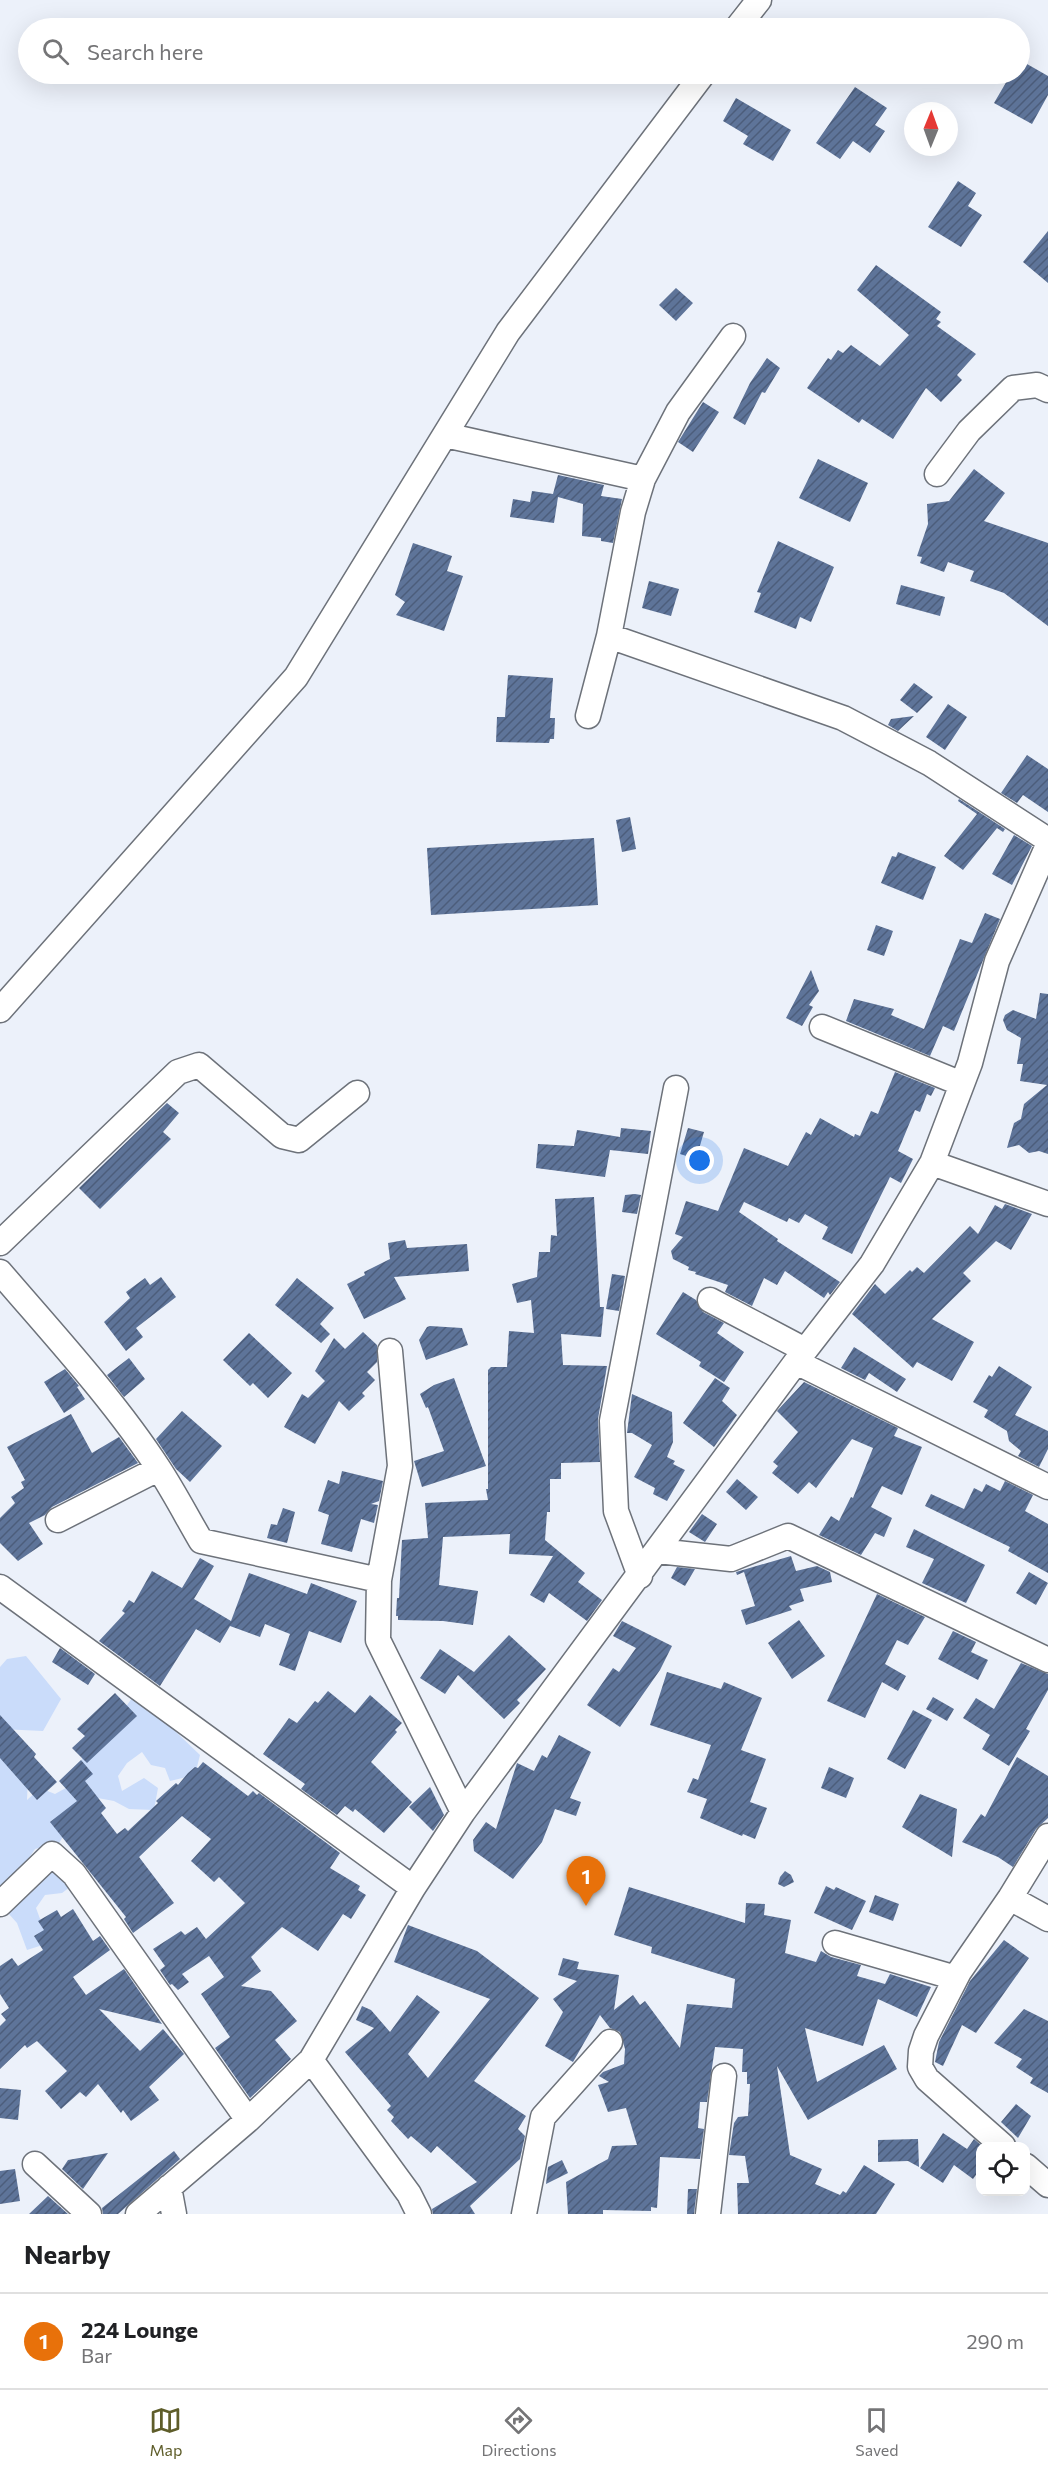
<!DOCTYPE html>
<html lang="en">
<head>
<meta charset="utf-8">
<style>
  :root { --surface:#fff; --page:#f2f2f2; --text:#202124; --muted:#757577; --line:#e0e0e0; --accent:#5e5d2a }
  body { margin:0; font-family:Commissioner,sans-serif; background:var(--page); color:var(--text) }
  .controls { position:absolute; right:18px; bottom:18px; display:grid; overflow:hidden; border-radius:12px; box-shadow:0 6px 24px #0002 }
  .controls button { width:54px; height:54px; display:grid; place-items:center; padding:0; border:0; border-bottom:2px solid var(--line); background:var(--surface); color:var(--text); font:30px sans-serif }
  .compass { position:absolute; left:904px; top:102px; width:54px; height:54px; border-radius:50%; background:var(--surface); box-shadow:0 6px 24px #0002; rotate:1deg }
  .you { position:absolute; left:700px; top:1161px; width:21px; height:21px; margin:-15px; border:4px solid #fff; border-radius:50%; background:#1a73e8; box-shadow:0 0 0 9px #1a73e833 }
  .badge { display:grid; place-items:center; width:39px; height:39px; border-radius:50%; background:var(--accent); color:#fff; font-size:20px; font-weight:700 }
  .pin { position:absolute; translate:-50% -50px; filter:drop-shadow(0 2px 3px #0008) }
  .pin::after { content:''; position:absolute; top:32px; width:21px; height:18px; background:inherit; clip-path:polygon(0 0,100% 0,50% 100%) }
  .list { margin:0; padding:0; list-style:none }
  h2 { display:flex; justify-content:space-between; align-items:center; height:78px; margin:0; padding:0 24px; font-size:26px }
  h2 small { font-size:20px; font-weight:400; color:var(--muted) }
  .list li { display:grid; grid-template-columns:39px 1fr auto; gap:18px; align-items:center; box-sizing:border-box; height:96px; padding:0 24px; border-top:2px solid var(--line) }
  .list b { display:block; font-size:22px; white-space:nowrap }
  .list p { margin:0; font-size:20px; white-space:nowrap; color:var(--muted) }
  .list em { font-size:20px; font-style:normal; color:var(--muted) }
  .icon { flex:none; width:33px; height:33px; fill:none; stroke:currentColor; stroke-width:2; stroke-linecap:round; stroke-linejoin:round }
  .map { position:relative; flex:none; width:1048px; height:2214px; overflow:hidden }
  .search { position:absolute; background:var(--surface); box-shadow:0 6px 24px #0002; left:18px; right:18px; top:18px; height:66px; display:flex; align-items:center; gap:15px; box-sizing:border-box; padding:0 21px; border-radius:33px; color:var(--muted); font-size:22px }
  .sheet { height:174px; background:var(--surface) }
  nav { display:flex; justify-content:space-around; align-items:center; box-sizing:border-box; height:84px; border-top:2px solid var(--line); background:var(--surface); font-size:16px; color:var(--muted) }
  nav a { display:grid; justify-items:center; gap:3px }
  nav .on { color:var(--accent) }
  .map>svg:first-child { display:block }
</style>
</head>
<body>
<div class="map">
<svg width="1048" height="2214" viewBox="0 0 1048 2214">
  <defs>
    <pattern id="building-hatch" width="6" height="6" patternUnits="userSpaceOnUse" patternTransform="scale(1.5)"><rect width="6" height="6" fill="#5e7499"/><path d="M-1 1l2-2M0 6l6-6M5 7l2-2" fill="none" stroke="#4c5d7b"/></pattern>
  </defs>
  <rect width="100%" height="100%" fill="#ecf1fa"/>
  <!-- grass -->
  <path fill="#cadcfa" d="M26 1656 61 1699 43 1731 0 1729V1667L7 1659Z
    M159 1697 172 1707 175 1731 200 1755 195 1775 170 1781 165 1768 151 1765 142 1752 127 1763 118 1776 122 1791 144 1778 158 1788 154 1810 129 1809 114 1801 81 1795 74 1819 59 1843 35 1849 21 1870 49 1868 70 1862 74 1884 62 1893 45 1895 36 1908 49 1943 27 1950 17 1923 8 1913 0 1914V1744L28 1777 27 1800 40 1788 55 1794 73 1784 84 1753 109 1731 132 1698Z"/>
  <!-- building -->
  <path fill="url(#building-hatch)" d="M1020 60 1048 76V95L1032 124 994 103 1011 74H1020Z
    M855 87 887 108 875 125 885 131 870 153 853 141 840 159 816 143Z
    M736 98 791 130 773 161 743 144 748 136 723 121Z
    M958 181 976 193 968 206 982 215 961 247 928 227Z
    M1048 231V283L1023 262Z
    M876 265 941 312 936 319 941 322 937 326 976 354 957 375 962 380 941 402 926 388 893 439 862 419 859 423 807 388 828 358 831 360 838 350 843 353 851 345 880 366 909 335 857 290Z
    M676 288 693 303 676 321 659 305Z
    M767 358 780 368 765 393 762 392 745 425 733 418 750 383Z
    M703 402 719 412 693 452 678 442Z
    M818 459 868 483 850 522 799 498Z
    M974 469 1005 493 984 521 1048 543V626L1004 593 970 581 974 571 948 562 944 572 920 563 922 557 917 556 928 524 927 504 949 501Z
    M558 475 604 485 601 496 622 499 613 543 601 541V538L582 536 583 504 558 497 554 523 510 517 513 499 530 502 532 491 553 494Z
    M778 541 834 567 811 622 800 617 796 629 754 612 761 593 757 592Z
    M413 543 452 556 447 571 463 576 444 631 396 615 405 602 395 595Z
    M649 581 679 589 671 616 642 608Z
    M901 585 945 597 940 616 896 604Z
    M508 675 553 678 550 718H555L554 739H550L549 743 496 742 497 717H505Z
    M914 683 933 697 917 713 900 700Z
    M948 704 967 717 945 750 926 737Z
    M914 716 898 731 888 725 891 719Z
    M1027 755 1048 769V812L1023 795 1017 803 1001 793Z
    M959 799 1005 829 1003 832 997 828 963 870 944 856 977 814 958 801Z
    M630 817 636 849 622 852 616 820Z
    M1014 835 1032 846 1012 885 992 874Z
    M594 838 598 905 431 915 427 848Z
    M898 852 936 867 923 900 881 883 892 856 896 857Z
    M985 913 1000 919 954 1031 943 1026 930 1056 846 1021 854 999 894 1009 891 1015 924 1029 960 939 972 943Z
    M876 925 893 931 884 956 867 950Z
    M811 970 819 991 809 1005 813 1007 802 1026 786 1018Z
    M1040 993 1048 994V1154L1039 1151 1029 1153 1019 1145 1007 1148 1014 1123 1021 1119 1024 1104 1047 1085 1020 1081 1023 1064H1017L1021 1038 1007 1030 1003 1020 1005 1015 1013 1010 1036 1019Z
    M895 1072 935 1088 931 1096 927 1094 920 1112 915 1110 898 1151 913 1159 901 1183 890 1177 852 1254 822 1239 828 1227 805 1214 799 1223 789 1218 787 1222 744 1202 739 1212 778 1239 777 1241 840 1282 830 1295 828 1292 824 1298 785 1271 777 1285 764 1278 752 1306 725 1292 728 1285 695 1274 696 1272 688 1270 689 1267 673 1259 671 1251 683 1237 675 1234 686 1201 718 1211 744 1148 788 1166 806 1132 811 1135 820 1118 854 1137 855 1134 860 1136 871 1111 878 1114Z
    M167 1103 179 1113 163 1132 171 1139 100 1209 79 1188Z
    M621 1128 651 1131 648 1154 610 1150 605 1177 536 1168 538 1144 574 1146 577 1130 620 1137Z
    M688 1128 704 1132 696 1159 680 1154Z
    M635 1194 641 1195 637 1214 622 1212 625 1195Z
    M594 1197 600 1307H604L601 1337 561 1334 563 1365 607 1366 598 1419 600 1462 561 1463V1479H550V1512H547L545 1540 585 1573 578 1582 602 1600 587 1621 549 1593 544 1603 530 1595 553 1556 509 1554 510 1534 443 1537 439 1585 478 1591 473 1625 443 1621 398 1620V1616H396L397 1598H399L402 1540 428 1538 425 1503 488 1500 486 1489H488V1370L491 1367H507L509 1331 534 1333 531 1300 517 1303 512 1284 537 1277 539 1252H550L551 1235 557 1236 555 1199Z
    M1005 1204 1032 1214 1011 1250 996 1241 963 1273 971 1281 932 1319 974 1342 952 1381 917 1362 913 1368 852 1314 875 1284 885 1294 910 1270 912 1272 917 1267 924 1273 970 1226 978 1234 995 1205 1002 1209Z
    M405 1240 407 1248 467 1244 469 1271 394 1277 406 1299 364 1319 347 1284 365 1275 364 1272 390 1259 388 1243Z
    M612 1274 625 1276 619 1311 606 1309Z
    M161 1277 176 1297 136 1328 143 1337 126 1351 104 1322 130 1298 126 1292 145 1278 150 1285Z
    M297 1278 334 1308 320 1324 330 1334 321 1343 275 1305Z
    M683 1292 696 1300 703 1312 724 1323 717 1333 744 1352 724 1382 699 1366 701 1362 656 1334Z
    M430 1326 462 1328 468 1345 426 1360 419 1340 427 1327Z
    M363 1332 377 1345V1362L367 1372 375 1380 362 1393 365 1396 349 1411 339 1401 315 1444 284 1427 302 1394 308 1398 325 1381 315 1371 334 1338 345 1349Z
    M249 1333 292 1373 268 1398 253 1383 250 1386 223 1360Z
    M854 1347 906 1379 897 1392 869 1373 865 1380 841 1368Z
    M129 1358 145 1379 124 1397 107 1375Z
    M999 1366 1032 1387 1015 1415 1048 1431V1449L1039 1467 1018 1456 1021 1451 1009 1441 1007 1431 984 1417 988 1410 973 1402 989 1375 992 1377Z
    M65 1369 79 1386 77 1387 85 1399 64 1413 44 1382Z
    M454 1378 486 1466 422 1487 414 1461 444 1451 428 1407 426 1408 420 1394 434 1385Z
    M715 1378 730 1388 722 1401 737 1415 714 1447 683 1423Z
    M804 1382 898 1428 894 1436 922 1447 902 1495 882 1486 871 1507 892 1518 884 1537 875 1533 861 1555 819 1535 831 1516 839 1521 851 1497 853 1498 873 1448 852 1439 816 1488 809 1482 798 1494 772 1473 778 1466 773 1462 798 1432 777 1411Z
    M632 1394 672 1412 673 1442 667 1457 675 1461 673 1464 685 1470 667 1501 653 1494 655 1488 634 1477 652 1445 632 1433H627Z
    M182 1411 222 1446 190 1482 176 1469 156 1439Z
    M71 1414 92 1453 119 1437 138 1463 52 1507 45 1515 29 1523 43 1544 18 1561 0 1543V1518L15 1503 11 1497 24 1488 21 1482 25 1480 7 1447Z
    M342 1471 383 1481 379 1501 371 1504 378 1505 374 1523 361 1519 352 1552 321 1544 329 1515 318 1511 328 1480 339 1484Z
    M737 1479 758 1497 746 1510 726 1492Z
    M1005 1481 1033 1495 1025 1511 1048 1524V1573L1008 1551 1010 1547 925 1506 931 1494 964 1509 974 1488 982 1492 986 1484 1000 1491Z
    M283 1508 295 1512 287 1543 267 1538 271 1524 277 1525Z
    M702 1514 717 1524 705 1542 689 1532Z
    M914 1529 985 1565 966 1603 922 1583 934 1559 906 1547Z
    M791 1556 796 1571 817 1566 830 1572 832 1582 800 1589 804 1601 789 1606 792 1610 746 1625 741 1610 755 1606 744 1572 737 1575 736 1572Z
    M200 1558 214 1566 194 1599 231 1621 249 1573 307 1594 311 1583 357 1601 341 1643 309 1631 295 1671 279 1665 290 1634 265 1624 260 1637 230 1626 220 1643 196 1629 160 1686 99 1641 125 1613 122 1611 129 1600 134 1603 152 1571 182 1588Z
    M677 1567 695 1569 685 1586 671 1578Z
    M1029 1572 1048 1583 1036 1605 1016 1593Z
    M877 1594 925 1617 908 1645 897 1640 885 1664 906 1676 898 1691 882 1682 865 1718 827 1701Z
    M799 1620 825 1656 792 1679 768 1643Z
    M622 1621 672 1646 660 1670 620 1727 587 1705 613 1668 619 1672 636 1648 613 1636Z
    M953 1631 976 1642 971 1652 988 1660 978 1680 938 1659Z
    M509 1635 546 1669 517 1700 520 1703 504 1719 458 1675 445 1694 420 1678 440 1649 474 1672Z
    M60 1648 95 1674 88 1685 52 1662Z
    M1021 1663 1048 1674V1690L1026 1729 1030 1731 1009 1766 982 1749 990 1735 963 1718 976 1698 994 1709Z
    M667 1672 721 1689 724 1682 762 1698 741 1750 766 1759 750 1802 767 1808 755 1839 743 1834 742 1836 700 1818 707 1799 687 1792 693 1778 698 1780 711 1745 650 1725Z
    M328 1691 355 1713 370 1695 402 1723 395 1730 397 1732 371 1762 412 1802 384 1833 355 1809 353 1812 345 1806 337 1815 301 1789 305 1784 263 1754 289 1718 297 1723 315 1701 318 1703Z
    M115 1693 137 1716 87 1763 72 1748 85 1736 77 1729Z
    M933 1697 954 1709 947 1721 926 1709Z
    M913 1710 932 1720 905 1769 887 1759Z
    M0 1715 36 1754 34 1757 57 1782 37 1800 0 1758Z
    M559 1735 591 1752 570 1798 581 1802 576 1816 555 1809 542 1842 513 1879 474 1851 473 1840 486 1822 496 1829 517 1763 534 1771 542 1755 547 1758Z
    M1017 1757 1048 1776V1818L1036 1829 1013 1867 998 1857 962 1842 981 1814 985 1817Z
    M81 1760 93 1774 85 1781 106 1808 101 1813 117 1834 125 1828 128 1831 158 1803 156 1801 176 1783 178 1785 188 1773 195 1767 198 1768 203 1762 248 1796 253 1791 257 1795 259 1793 340 1853 330 1868 360 1886 358 1890 366 1895 351 1919 343 1914 318 1951 282 1927 251 1957 261 1971 241 1986 271 1991 297 2021 275 2040 291 2059 250 2098 215 2048 230 2037 201 1994 224 1977 209 1956 182 1974 189 1982 178 1990 172 1984 170 1985 160 1970 165 1966 153 1949 181 1931 185 1935 197 1927 206 1939 245 1903 219 1877 214 1882 191 1861 211 1839 182 1816 139 1857 174 1903 133 1933 124 1919 126 1917 50 1822 77 1801 59 1781Z
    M829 1767 854 1778 846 1798 821 1788Z
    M430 1787 444 1815 433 1831 409 1807Z
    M920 1794 957 1809 952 1857 902 1827Z
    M785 1871 791 1875 794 1882 784 1887 778 1884 780 1877Z
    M826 1886 834 1890 836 1887 866 1901 852 1930 814 1913Z
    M629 1887 745 1923 746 1903 765 1904 764 1915 791 1920 785 1953 816 1962 821 1951 831 1957 861 1965 857 1976 885 1984 890 1974 931 1987 917 2017 878 1999 863 2046 805 2028 817 2082 884 2045 897 2069 808 2120 777 2066 790 2155 822 2169 815 2184 840 2195 843 2191 846 2193 864 2165 895 2184 876 2214H738L737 2183H749L745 2156 729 2155 734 2123 738 2117 748 2116 750 2084H747V2072H742L743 2049 715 2047 707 2102H700L698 2128 704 2129 700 2159 660 2157 657 2208 651 2207V2211L603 2210V2214H568L566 2182 608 2159 612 2146 637 2145 626 2108 608 2112 598 2085 609 2082 599 2076 603 2072 624 2064 625 2049 620 2032 610 2028 600 2015 573 2062 545 2046 563 2012 553 1999 577 1981 558 1975 563 1958 579 1962 577 1969 619 1975 614 2010 633 1995 640 2005 645 2001 680 2048 687 2004 732 2008 735 1979 651 1953 652 1947 614 1935Z
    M875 1895 899 1904 893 1921 869 1912Z
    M73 1909 93 1941 100 1936 110 1950 73 1977 86 1995 124 1969 162 2024 99 2009 140 2051 163 2029 184 2054 149 2087 159 2100 131 2121 123 2110 121 2113 98 2084 86 2097 80 2092 61 2109 45 2091 67 2071 37 2041 27 2048 25 2045 0 2069V2026L6 2020 1 2014 9 2008 0 1994V1966L12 1958 18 1966 43 1950 34 1936 44 1930 38 1921 57 1910 61 1917Z
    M408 1925 477 1951 539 1998 474 2081 526 2116 518 2129 525 2136 520 2159 470 2206 475 2214H433L432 2209 477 2182 437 2146 431 2153 411 2136 408 2139 391 2121 394 2117 387 2110 391 2106 345 2052 374 2028 356 2020 362 2006 371 2010 390 2032 417 1995 440 2012 408 2054 428 2078 490 1999 394 1962Z
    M1004 1940 1029 1958 976 2033 962 2025 943 2066 935 2062 939 2042 970 1981Z
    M1024 2009 1048 2021V2093L1030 2083 1033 2078 1016 2067 1022 2059 994 2043Z
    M0 2088 21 2090 18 2120 0 2118Z
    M1016 2104 1031 2116 1018 2138 1001 2122Z
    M943 2133 967 2149 974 2139 981 2145V2168L973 2179 954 2165 943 2183 920 2168Z
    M918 2139 919 2167 908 2161 878 2162V2140Z
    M174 2151 180 2159 118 2214H103L102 2208Z
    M108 2153 83 2189 62 2169 68 2160Z
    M562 2160 568 2173 546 2184 548 2167Z
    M15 2169 20 2201 0 2204V2171Z
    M688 2189H697L694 2214H687Z
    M48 2196 68 2214H29Z"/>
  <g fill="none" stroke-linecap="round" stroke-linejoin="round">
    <!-- minor casing -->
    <g stroke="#6d727a" stroke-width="27">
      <path id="minor" d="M737 28 759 0
        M445 435 643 479
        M937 474 969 431 1013 388 1037 385 1048 390
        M609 636 843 718 929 763 1048 840
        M588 716 609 636 633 512 643 479 678 412 733 336
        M0 1010 296 677 508 332 703 74
        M822 1027 962 1084
        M932 1163 1048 1204
        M0 1243 178 1072 199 1065 282 1136 299 1140 357 1093
        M0 1272C54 1335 114 1400 159 1469 174 1492 187 1517 201 1541L379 1580
        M710 1300 805 1350
        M390 1351 400 1466 379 1580 378 1640 463 1812
        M796 1362 1048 1487
        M58 1520 158 1469
        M658 1551 731 1559 788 1536 1048 1660
        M640 1576 616 1511 612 1421 676 1088
        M0 1587 413 1888
        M1010 1898 1048 1919
        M0 1904 52 1854 74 1874 248 2120
        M835 1943 956 1978
        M311 2060 409 2194 419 2214
        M1003 2146 927 2079 920 2067 921 2051 926 2036 959 1972 1010 1898 1048 1836
        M35 2164 89 2214
        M1026 2166 1048 2185
        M169 2187 174 2214
        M138 2214 248 2120 311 2060 413 1888 463 1812 796 1362 872 1264 932 1163 970 1063 997 961 1048 845
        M524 2214 543 2117 610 2042
        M708 2214 724 2076"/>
    </g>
    <!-- minor -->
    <use href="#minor" stroke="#fff" stroke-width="24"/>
  </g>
</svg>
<div class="controls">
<button><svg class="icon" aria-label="locate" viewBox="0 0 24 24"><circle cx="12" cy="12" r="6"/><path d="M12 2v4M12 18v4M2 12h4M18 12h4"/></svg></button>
</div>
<svg class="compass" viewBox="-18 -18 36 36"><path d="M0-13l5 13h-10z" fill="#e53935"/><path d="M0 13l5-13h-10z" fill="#757577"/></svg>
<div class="you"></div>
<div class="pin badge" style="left:586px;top:1906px;background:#e8710a">1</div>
<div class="search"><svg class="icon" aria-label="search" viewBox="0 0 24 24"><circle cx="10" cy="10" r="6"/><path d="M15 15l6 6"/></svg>Search here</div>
</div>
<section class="sheet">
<h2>Nearby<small></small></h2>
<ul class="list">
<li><span class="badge" style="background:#e8710a">1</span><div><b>224 Lounge</b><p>Bar</p></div><em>290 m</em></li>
</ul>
</section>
<nav>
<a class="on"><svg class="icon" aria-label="map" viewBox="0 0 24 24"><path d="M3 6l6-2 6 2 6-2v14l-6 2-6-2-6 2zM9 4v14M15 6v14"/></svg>Map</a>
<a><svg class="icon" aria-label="directions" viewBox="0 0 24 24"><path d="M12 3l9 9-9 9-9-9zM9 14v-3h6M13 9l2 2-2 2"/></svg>Directions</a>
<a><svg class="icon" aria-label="saved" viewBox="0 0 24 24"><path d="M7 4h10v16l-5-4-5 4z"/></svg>Saved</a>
</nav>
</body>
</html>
